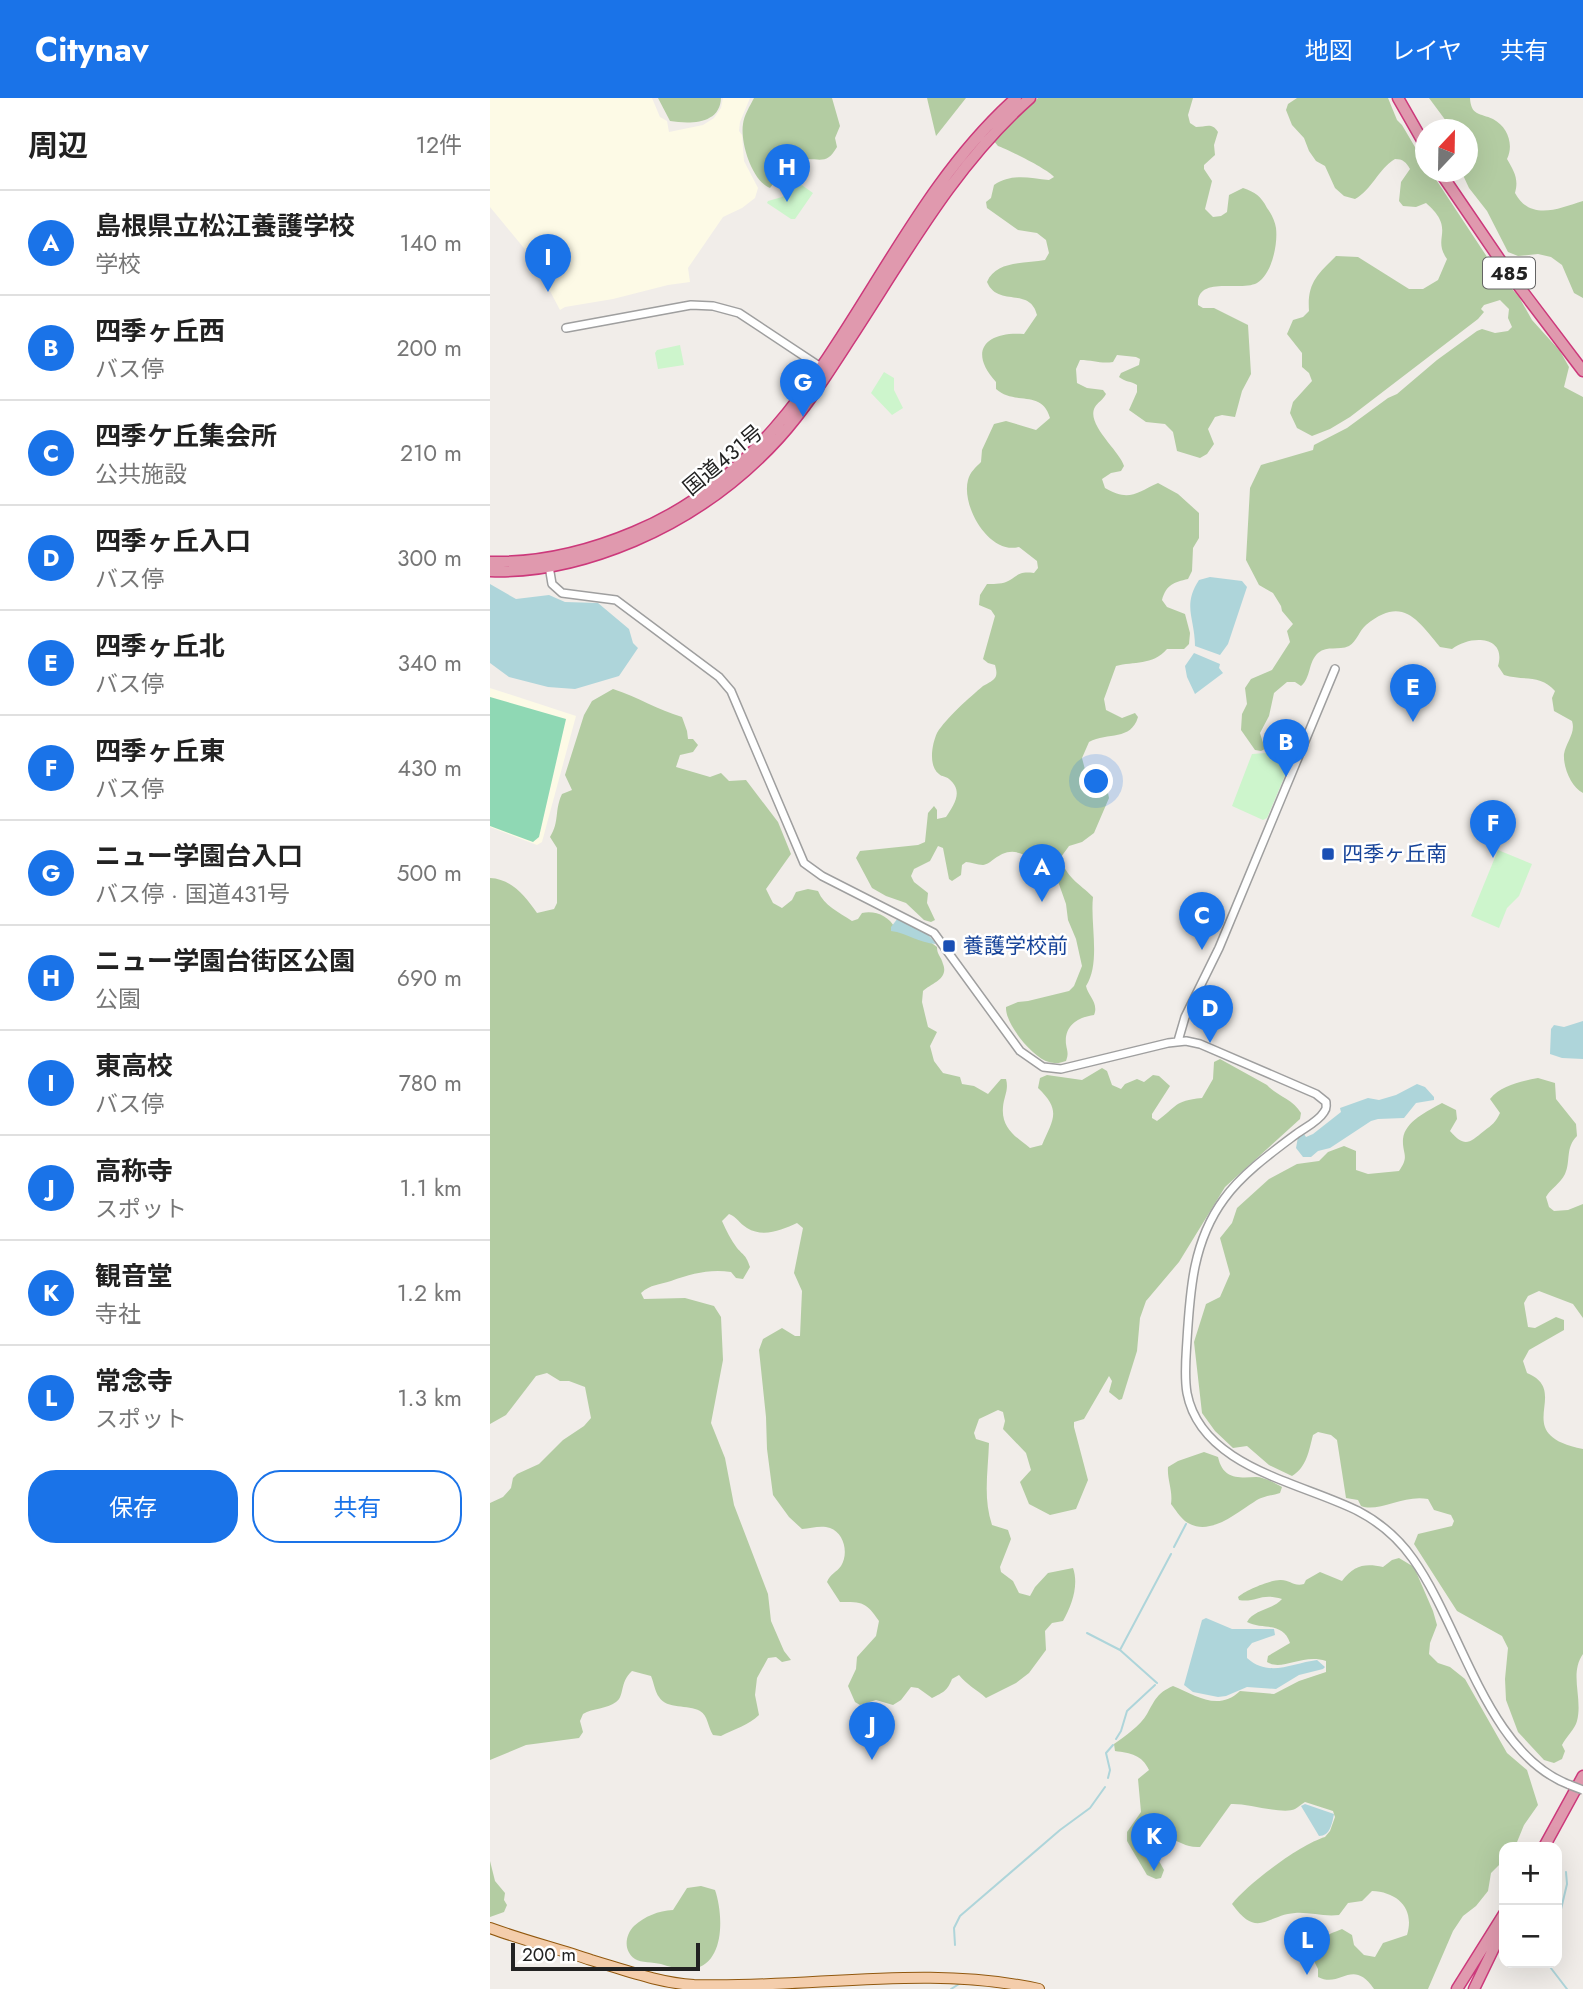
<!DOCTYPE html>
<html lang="ja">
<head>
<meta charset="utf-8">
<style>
  :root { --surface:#fff; --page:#f2f2f2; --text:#222; --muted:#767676; --line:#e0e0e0; --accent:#1a73e8 }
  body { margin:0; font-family:Jost,"Noto Sans JP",sans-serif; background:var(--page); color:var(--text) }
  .controls { position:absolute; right:21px; bottom:21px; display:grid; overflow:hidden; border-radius:14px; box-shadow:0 7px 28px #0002 }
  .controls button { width:63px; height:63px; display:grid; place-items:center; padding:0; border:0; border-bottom:2px solid var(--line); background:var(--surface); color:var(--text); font:35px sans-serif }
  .compass { position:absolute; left:925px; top:21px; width:63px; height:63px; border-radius:50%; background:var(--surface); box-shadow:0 7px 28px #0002; rotate:22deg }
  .scale { position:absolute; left:21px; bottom:18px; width:189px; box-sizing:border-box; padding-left:7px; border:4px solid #222; border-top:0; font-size:19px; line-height:24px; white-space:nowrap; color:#222; -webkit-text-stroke:5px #fff; paint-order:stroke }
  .you { position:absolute; left:607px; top:684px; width:24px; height:24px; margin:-18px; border:5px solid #fff; border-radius:50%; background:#1a73e8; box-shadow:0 0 0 10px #1a73e833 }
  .badge { display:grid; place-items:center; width:46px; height:46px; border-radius:50%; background:var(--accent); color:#fff; font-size:23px; font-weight:700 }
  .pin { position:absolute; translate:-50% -58px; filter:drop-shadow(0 2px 4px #0008) }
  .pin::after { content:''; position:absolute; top:37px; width:24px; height:21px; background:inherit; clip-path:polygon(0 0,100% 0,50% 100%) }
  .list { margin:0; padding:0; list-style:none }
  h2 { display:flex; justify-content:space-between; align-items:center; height:91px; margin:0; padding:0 28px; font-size:30px }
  h2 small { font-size:23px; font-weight:400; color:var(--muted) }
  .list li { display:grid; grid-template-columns:46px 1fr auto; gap:21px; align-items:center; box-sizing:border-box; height:105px; padding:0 28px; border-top:2px solid var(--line) }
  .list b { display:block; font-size:26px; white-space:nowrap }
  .list p { margin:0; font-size:23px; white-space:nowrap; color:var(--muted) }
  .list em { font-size:23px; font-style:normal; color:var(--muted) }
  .actions { display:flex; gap:14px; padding:21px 28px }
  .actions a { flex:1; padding:16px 0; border:2px solid var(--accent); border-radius:28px; text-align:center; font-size:24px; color:var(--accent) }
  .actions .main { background:var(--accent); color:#fff }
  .map { position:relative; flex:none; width:1093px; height:1891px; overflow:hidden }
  header { display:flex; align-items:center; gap:42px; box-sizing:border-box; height:98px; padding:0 35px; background:var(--accent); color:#fff }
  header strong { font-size:33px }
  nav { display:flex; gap:38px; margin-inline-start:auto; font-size:24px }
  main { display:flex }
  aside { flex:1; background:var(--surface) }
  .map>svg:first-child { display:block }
</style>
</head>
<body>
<header>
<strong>Citynav</strong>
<nav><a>地図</a><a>レイヤ</a><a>共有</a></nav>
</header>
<main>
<aside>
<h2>周辺<small>12件</small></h2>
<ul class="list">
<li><span class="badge">A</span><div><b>島根県立松江養護学校</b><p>学校</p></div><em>140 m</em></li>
<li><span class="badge">B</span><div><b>四季ヶ丘西</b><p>バス停</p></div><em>200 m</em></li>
<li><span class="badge">C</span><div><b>四季ケ丘集会所</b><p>公共施設</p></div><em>210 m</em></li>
<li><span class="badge">D</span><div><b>四季ヶ丘入口</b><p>バス停</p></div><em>300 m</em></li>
<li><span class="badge">E</span><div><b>四季ヶ丘北</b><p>バス停</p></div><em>340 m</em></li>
<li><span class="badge">F</span><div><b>四季ヶ丘東</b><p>バス停</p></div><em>430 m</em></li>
<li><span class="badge">G</span><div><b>ニュー学園台入口</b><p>バス停 · 国道431号</p></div><em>500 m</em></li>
<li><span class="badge">H</span><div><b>ニュー学園台街区公園</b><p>公園</p></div><em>690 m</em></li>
<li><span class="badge">I</span><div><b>東高校</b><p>バス停</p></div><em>780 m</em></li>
<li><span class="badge">J</span><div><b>高称寺</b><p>スポット</p></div><em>1.1 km</em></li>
<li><span class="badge">K</span><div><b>観音堂</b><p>寺社</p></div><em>1.2 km</em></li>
<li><span class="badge">L</span><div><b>常念寺</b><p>スポット</p></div><em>1.3 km</em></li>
</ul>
<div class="actions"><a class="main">保存</a><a>共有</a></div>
</aside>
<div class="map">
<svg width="1093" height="1891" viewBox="0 0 1093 1891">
  <rect width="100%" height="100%" fill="#f1ede9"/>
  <!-- education -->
  <path fill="#fdfae6" d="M0 0H162L170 19 177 23 179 34 213 27 224 20 231 10 233 0H260L250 24 249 33 252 37 254 63 268 90 265 100 252 110 233 119 198 170 200 184 178 187 123 201 75 209 70 212 43 161 0 109Z
    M0 590 86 618 52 744 47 747 0 729Z"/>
  <!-- forest -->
  <path fill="#b3cca2" d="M168 0H231C230 27 199 26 180 23Z
    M264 0H342L350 28 345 40 347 49C338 64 334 62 318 61L312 66H303L295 59 288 58 282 61 283 86 280 90C262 83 250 44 253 26 254 17 260 8 264 0Z
    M437 0H476L446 38Z
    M548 0H703L698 17 700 25 706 29C716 29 722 24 728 34L724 47 725 57 714 67V71L722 83 715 111 723 119 731 118 737 114 739 97 753 90C765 94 771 98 777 110 781 115 785 123 786 130 788 146 782 176 767 185 750 194 706 177 708 207L713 210H724L758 227 761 276 752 293 745 319 732 317 725 319 718 331 724 346 717 356 710 360 687 353 683 334 675 326 656 324 639 312 647 294V287C641 283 635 284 629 279L631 275 649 267 650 261 646 259 627 257 623 264C611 266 603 262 590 262L586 271 587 285 597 290 613 292 616 296C613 302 608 304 605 309 595 326 631 354 634 368L631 373 621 375 612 381 615 390C639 404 646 395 668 385L688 396 709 415V440L703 450 702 473 698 481C684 484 676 487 672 502L677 509 695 516 700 535 699 546 694 551H677C662 568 644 563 626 568L614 601 616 612 632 620 645 615 648 619C641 643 618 634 599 644L592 660 599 687 603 689 612 684 616 685 619 700 604 735 592 744 579 748 571 759C575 779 589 785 603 799 600 826 611 865 596 888 598 898 609 905 604 917 589 919 574 927 576 946 577 953 579 955 576 963 570 965 566 966 559 964 543 960 515 926 516 909L528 904 538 903 579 893 584 888 592 868 586 841 578 822 576 806 564 772 560 769 553 771C546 767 541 761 534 757 513 746 502 767 493 767 487 767 481 764 476 764L472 767 471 777 462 783 459 781 453 750 448 748 440 763 424 771 421 778 424 784 438 795 437 805 445 822 441 824 434 822 416 805 396 798 382 790 366 760 370 753 428 747 435 744 438 715 444 708 447 712V721L456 719C464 707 474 693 459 681 456 678 452 679 449 676 438 668 442 646 447 635 456 620 480 599 493 588 498 585 504 583 506 578 507 574 506 571 505 567L498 565 493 561 505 518 501 512 489 507 490 497 497 486C502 486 511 486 516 484 529 478 527 473 544 475L548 470 547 463 529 449C499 457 471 408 478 382 480 374 486 369 491 364L492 352 504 326 516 323 546 332 560 320C552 291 525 308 506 291V284C477 252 497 233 534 236L547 217C540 188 508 210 497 184 506 162 536 166 555 162L559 155 556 142 547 135 528 132 497 110 496 104 501 100 504 87C522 75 539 80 559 82L564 79C559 72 517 51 508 48L503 42Z
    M807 0H898L907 22 912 27 935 66 936 74H941L1007 174 1029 199 1042 222 1070 253 1079 269 1074 289 1093 299V695C1081 689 1073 669 1074 656 1076 644 1086 635 1082 623L1064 613 1062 600 1065 593C1051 576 1033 583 1014 577L1008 568C1017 537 980 537 962 551L950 549C927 522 913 497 876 527 869 533 867 543 859 548 848 553 838 547 828 555 818 564 821 580 811 588L805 584H797L784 595 779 618 770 635 775 651 771 653 765 652 751 632 752 616 757 606 755 590 761 581 782 572 800 544 797 533 803 526 792 513 791 508 783 495 769 487 756 462 760 390 771 367 823 352 824 347 857 330 898 300 907 296 947 262 987 233 992 231 1005 235 1018 233 1022 229 1018 220 1019 211 1010 202 994 207 991 211 994 214 988 221 860 319 840 331 822 338 807 330 800 315 803 304 822 283 819 275 812 269V255L797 236 803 222 813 219 819 213C817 185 827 177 846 158L868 159 919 191H933L948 182 957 161C941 139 967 132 936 105L926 109 913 108 909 103 911 84 920 71C916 64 913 61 905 61 888 71 882 92 865 101L854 98 845 90 835 68 826 63 819 53 814 40 802 27 796 12 798 6Z
    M939 0H980C981 18 990 15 1003 21 1018 29 1024 47 1017 61 1024 73 1029 81 1025 95 1040 123 1068 111 1093 103V200L1084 195 1072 167 1061 159 1048 156 1028 158 1018 154 997 113 979 90 972 75 978 74V32L962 31Z
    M123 591C148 599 168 612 192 619L197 633 198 641H203L208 647 203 654 190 657 186 669 220 679 231 675 239 683 256 682 288 724 301 756 276 791 283 805 292 810 302 802 306 794 318 791 328 793C334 808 349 814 362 823L368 821 372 815C385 812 399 818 405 830L439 843 447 849C447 857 451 858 453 866 459 881 442 885 433 893L432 904 438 929 447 934 440 948 444 963 453 975 470 979 472 986 484 988 498 996 511 981H516C519 992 514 998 513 1009 511 1030 526 1039 540 1050L552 1047C563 1021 572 1013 548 990L550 980 557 977 592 982 612 970 617 973 622 987 631 991 635 986 647 981 654 984 663 977 669 978 680 988 662 1016V1020L667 1023C688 1008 683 1003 712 1000L723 981 724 964 730 961 777 987C787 998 803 1001 811 1015L810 1021 735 1089 689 1164 656 1203 650 1220 647 1253 632 1301 629 1302 619 1294 622 1283 619 1278 594 1321 584 1324V1329L598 1382 586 1411 560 1417 539 1406 530 1384 541 1372 536 1355 513 1331 515 1323 513 1314 508 1312 489 1321 484 1335 486 1341 499 1345C498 1374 493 1400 502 1427L518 1432 521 1441 510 1469 511 1474 523 1483 529 1495 540 1498 545 1489 558 1475 583 1470C589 1487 582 1507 573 1523L562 1525 555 1533 556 1552 539 1575 526 1585 496 1600C486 1591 477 1587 469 1577L462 1581C457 1593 454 1594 442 1600L428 1590 421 1589 411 1602 403 1607 386 1602 370 1607 365 1604 358 1588 366 1571 367 1559 386 1538 389 1523C376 1504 373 1504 350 1504L337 1484C340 1476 347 1474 351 1468 359 1455 354 1435 340 1430 332 1427 321 1430 312 1431L299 1419 283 1397 277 1351 276 1319 269 1252 273 1241 292 1230 305 1238H310L312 1193 304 1175 313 1130 307 1125C292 1132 273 1140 257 1130 249 1125 247 1119 239 1116L232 1123C236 1132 241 1142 247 1150 254 1158 256 1157 260 1169L253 1181 246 1180 241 1174C218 1171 202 1176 181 1183 169 1187 161 1186 151 1195L154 1201 195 1200 224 1208 231 1219 233 1262 221 1325 235 1360 244 1407 278 1496 281 1523 294 1553 301 1562 292 1564 286 1559 278 1560 267 1580 265 1597 269 1617C259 1627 244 1631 231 1638L223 1637C218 1630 218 1617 210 1613 198 1606 177 1612 169 1599 165 1594 164 1585 161 1578L142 1573C129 1585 135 1598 126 1604 117 1611 103 1610 93 1616L90 1623 93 1634 89 1640 36 1647 0 1662V1405L13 1399 21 1390 23 1380 27 1376 49 1366 73 1342 94 1328 101 1320 95 1289 79 1283H70L57 1275 46 1278 16 1317 0 1326V780C22 781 35 798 47 815L64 811 67 805V750L60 739C70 723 64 713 72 696L82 692 75 677 94 617 102 603Z
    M1048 980 1065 985 1066 1001 1086 1026 1087 1038C1075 1050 1081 1063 1075 1076 1070 1086 1061 1090 1056 1099L1059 1109 1064 1113 1078 1112 1093 1106V1220L1083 1206 1049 1193 1038 1198 1034 1205 1038 1229 1045 1230 1066 1219 1074 1222V1232L1039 1252 1033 1263 1037 1275C1083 1294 1017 1336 1093 1351V1556C1079 1576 1093 1600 1087 1623 1085 1631 1076 1639 1072 1647L1075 1653 1072 1661 1064 1665 1054 1662 1028 1634 1016 1602 1015 1581 1018 1550 1012 1538 967 1513 924 1446 928 1436 962 1428 964 1423 961 1417 944 1412 938 1401C914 1396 888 1415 871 1408L868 1402 856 1400 847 1342 841 1337 828 1334 823 1337C819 1352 817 1369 802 1378L779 1367 757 1348 743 1350 725 1333 712 1315 704 1244 716 1206 730 1199 740 1176 730 1140 742 1125 747 1110 779 1081 807 1066 829 1063 838 1054 854 1048 866 1053V1072L878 1076 909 1073C920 1058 912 1056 913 1041 915 1023 938 1013 952 1005L966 1012 967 1021 960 1033C975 1050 979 1045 994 1033 1002 1027 1006 1024 1010 1015L1000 1001C1011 987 1032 983 1048 980Z
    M714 1354 728 1359C733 1381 747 1380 766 1379 774 1379 785 1385 792 1389L790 1395C781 1398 772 1398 764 1404 745 1416 718 1440 695 1423 690 1419 685 1411 681 1406 683 1392 677 1382 678 1369L688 1363Z
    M909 1460 924 1469 943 1513 947 1527 940 1545 939 1556 948 1565 960 1569 975 1581 1017 1655 1037 1672 1048 1707 1034 1727 1025 1749H1014V1762L1001 1775 998 1793 986 1808 973 1818 963 1833 938 1891H884C862 1859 851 1891 828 1879V1871L818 1851C827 1841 839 1836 852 1831L862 1837 864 1847 874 1857 885 1859 893 1845 917 1837C925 1811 908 1794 882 1793L872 1803 858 1805 849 1817C834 1819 820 1814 805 1815 776 1817 768 1842 742 1806 757 1786 811 1746 835 1739L840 1733 845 1719 843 1713 815 1704C811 1706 809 1709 805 1711 793 1717 758 1705 741 1706L710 1749C696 1750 690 1743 677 1740L670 1745 664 1754 674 1772 671 1780 666 1781 657 1777 637 1743V1734L651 1714 648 1681 659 1672C652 1657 641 1655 625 1653L624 1646C635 1638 650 1628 657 1616 665 1602 667 1595 683 1588 705 1597 728 1614 750 1593L784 1596 809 1583 836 1574V1563C812 1555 792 1574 777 1564L778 1558 800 1545C793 1523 771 1532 757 1524 764 1511 783 1512 792 1501 771 1494 766 1505 749 1502L748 1499C754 1493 782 1481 791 1482 800 1482 804 1489 814 1486L816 1482 830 1474 852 1483C864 1467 875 1465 893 1469L902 1462Z
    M0 1763 5 1783 15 1795 14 1802 17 1807 14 1814 0 1819Z
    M211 1788 225 1792C233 1815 236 1865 203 1871 192 1873 181 1869 171 1866 163 1864 151 1865 145 1861 133 1853 135 1837 144 1828 155 1818 168 1813 183 1812L197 1790Z"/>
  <!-- park -->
  <path fill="#cdf5cc" d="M309 85 323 95 305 121H301L277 105 278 103 292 99Z
    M190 247 194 267 168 271 165 255 167 252Z
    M394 274 404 280V292L413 310 402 317 381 295Z
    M776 655 801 663 777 720 773 722 742 708 762 656Z
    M1008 752 1042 766 1029 798 1017 810 1009 830 981 818Z"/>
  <!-- pitch -->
  <path fill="#8fd8b4" d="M0 599 76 621 49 739 43 744 0 728Z"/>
  <!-- water -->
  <path fill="#aed5da" d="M720 479 752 483 757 489 738 546 730 557 705 548C705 520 692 508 709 482Z
    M0 486 26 501 59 497 75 504 108 505 139 531 143 545 148 550 129 578 85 591 58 589 19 579 0 565Z
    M704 555 730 566 729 570 733 575 705 596 697 579 695 568Z
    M408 820C422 827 437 832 446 846 429 845 417 835 401 833V829Z
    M1093 923V961L1072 960 1060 956 1061 931 1064 927 1074 929Z
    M927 986 935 989 944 999V1002L926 1005 914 1020 888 1021 881 1023 840 1050 828 1053 821 1059H813L806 1050 808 1039 814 1036 816 1039 823 1036 851 1014 850 1010 878 1000 889 1002 906 997Z
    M716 1520 742 1531H784L785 1537 762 1545 757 1551V1560C779 1580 802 1565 827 1562L835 1569 833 1571 809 1577 786 1591 757 1589 736 1598 728 1599 703 1594 694 1587 712 1522Z
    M366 1612 388 1620 392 1632 382 1639 373 1640 369 1634 365 1614Z
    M815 1706 844 1716C842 1726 840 1738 829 1738L811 1708Z"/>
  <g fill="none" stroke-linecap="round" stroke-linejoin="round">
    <!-- stream -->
    <path stroke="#aed5da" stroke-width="2" d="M684 1449 696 1426
      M597 1535 630 1552
      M667 1585 630 1552 681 1456
      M626 1641 631 1633 637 1613 665 1587
      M618 1680 620 1672 616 1655 623 1647
      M1067 1828 1077 1786 1076 1774
      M465 1847 464 1830 470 1818 570 1732 600 1710 615 1689
      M1057 1865 1077 1891
      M461 1891 469 1886"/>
    <!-- minor casing -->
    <g stroke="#9f9f9f" stroke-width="10">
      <path id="minor" d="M76 230 201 207 223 208 249 215 332 270
        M59 468 62 486 72 495 126 502 229 579 241 593 314 765 332 778 444 835 530 953 553 969 571 971 678 945 696 943 710 946 826 996 836 1004C836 1010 837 1010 834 1014 828 1024 814 1030 805 1037 781 1055 752 1076 734 1101 703 1143 700 1192 697 1242 696 1259 694 1278 697 1295 711 1369 810 1384 868 1413 889 1424 909 1441 923 1461 972 1530 997 1656 1080 1687
        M688 943 695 919 729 850 845 571"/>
    </g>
    <!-- major casing -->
    <g stroke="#91580e" stroke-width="12">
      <path id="major" d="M0 1830C33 1842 68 1851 101 1862 135 1872 169 1885 204 1887 319 1891 435 1866 549 1891"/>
    </g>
    <!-- highway casing -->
    <g stroke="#cc397b" stroke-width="13">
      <path id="highway" d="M908 0 936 49
        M950 74 1021 178 1093 273
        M0 464C49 465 99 453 144 434 339 354 380 130 526 0
        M0 473C50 475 99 462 144 443 200 419 248 385 289 340 316 310 338 275 360 241 415 157 464 67 540 0
        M1054 1749 1093 1678
        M967 1891 1014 1816
        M984 1891 1013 1831"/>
    </g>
    <!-- minor -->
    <use href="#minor" stroke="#fff" stroke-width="7"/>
    <!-- major -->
    <use href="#major" stroke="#f4cdab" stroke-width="10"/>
    <!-- highway -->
    <use href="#highway" stroke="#e099ae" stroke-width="10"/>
    <!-- minor-bridge casing -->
    <g stroke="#9f9f9f" stroke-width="10" stroke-linecap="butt">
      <path id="minor-bridge" d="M1080 1687 1093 1692"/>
    </g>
    <!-- minor-bridge -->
    <use href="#minor-bridge" stroke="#fff" stroke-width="7"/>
  </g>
  <!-- markers -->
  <g fill="#1a4fb4" stroke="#fff" stroke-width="2.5">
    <rect x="831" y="749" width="14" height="14" rx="3.5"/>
    <rect x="452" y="841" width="14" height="14" rx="3.5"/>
  </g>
  <g text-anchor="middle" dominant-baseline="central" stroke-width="5" stroke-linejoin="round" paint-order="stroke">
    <!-- shield labels -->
    <rect fill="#fff" stroke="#646464" stroke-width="2" x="993" y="159.5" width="52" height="31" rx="5"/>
    <g font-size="19" font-weight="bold" fill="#222">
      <text x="1019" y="175">485</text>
    </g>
    <!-- street labels -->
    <g font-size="21" fill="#222" stroke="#fff">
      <text transform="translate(233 362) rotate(-40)">国道431号</text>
    </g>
    <!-- transit labels -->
    <g font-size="21" fill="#164399" stroke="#fff" text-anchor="start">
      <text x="852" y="756">四季ヶ丘南</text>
      <text x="473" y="848">養護学校前</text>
    </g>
  </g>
</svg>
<div class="controls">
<button>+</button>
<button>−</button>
</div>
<svg class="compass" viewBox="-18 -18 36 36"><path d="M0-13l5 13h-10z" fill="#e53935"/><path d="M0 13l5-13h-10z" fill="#767676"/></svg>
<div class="scale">200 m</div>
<div class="you"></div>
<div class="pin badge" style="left:552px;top:804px">A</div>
<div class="pin badge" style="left:796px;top:679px">B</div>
<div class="pin badge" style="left:712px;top:852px">C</div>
<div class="pin badge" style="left:720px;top:945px">D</div>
<div class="pin badge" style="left:923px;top:624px">E</div>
<div class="pin badge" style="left:1003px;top:760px">F</div>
<div class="pin badge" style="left:313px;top:319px">G</div>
<div class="pin badge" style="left:297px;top:104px">H</div>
<div class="pin badge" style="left:58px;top:194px">I</div>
<div class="pin badge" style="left:382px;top:1662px">J</div>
<div class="pin badge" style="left:664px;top:1773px">K</div>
<div class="pin badge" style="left:817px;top:1877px">L</div>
</div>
</main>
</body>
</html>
